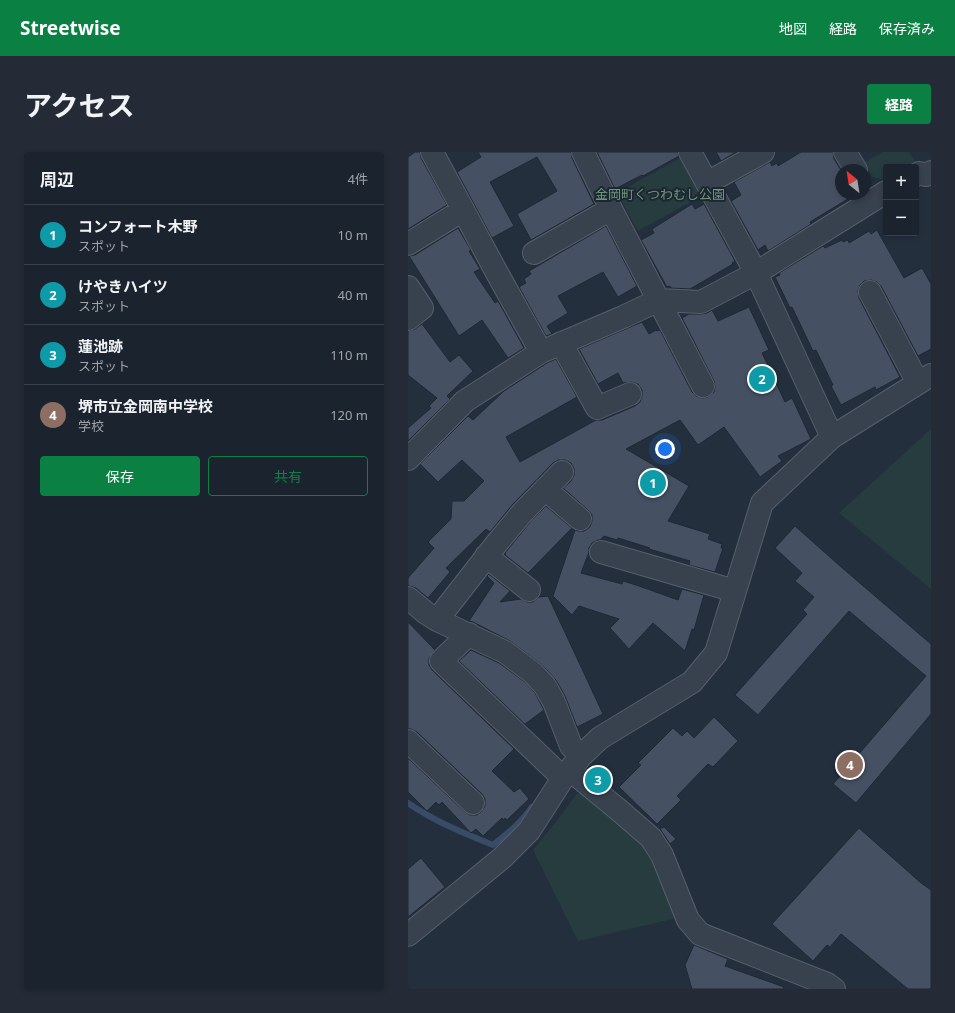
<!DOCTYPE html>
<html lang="ja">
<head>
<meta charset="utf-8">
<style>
  :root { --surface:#1b232e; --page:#242b36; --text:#f1f3f6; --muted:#a0a4aa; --line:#39404a; --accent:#0b8043 }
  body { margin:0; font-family:"Noto Sans","Noto Sans JP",sans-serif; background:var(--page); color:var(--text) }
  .controls { position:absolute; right:12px; top:12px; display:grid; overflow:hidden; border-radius:4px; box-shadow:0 2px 6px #0003 }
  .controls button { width:36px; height:36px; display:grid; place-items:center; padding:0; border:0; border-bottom:1px solid var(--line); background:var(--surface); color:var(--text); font:20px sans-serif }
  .compass { position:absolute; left:427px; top:12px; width:36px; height:36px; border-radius:50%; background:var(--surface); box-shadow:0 2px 6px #0003; rotate:330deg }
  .you { position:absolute; left:257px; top:297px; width:14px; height:14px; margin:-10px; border:3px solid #fff; border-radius:50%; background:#1a73e8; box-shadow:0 0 0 6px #1a73e833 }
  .badge { display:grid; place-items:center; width:26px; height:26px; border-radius:50%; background:var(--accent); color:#fff; font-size:13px; font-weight:700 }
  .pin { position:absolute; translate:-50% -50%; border:2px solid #fff; box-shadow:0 1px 4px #0006 }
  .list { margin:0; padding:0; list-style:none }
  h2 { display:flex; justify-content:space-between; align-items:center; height:52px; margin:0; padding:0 16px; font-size:17px }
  h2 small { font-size:13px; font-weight:400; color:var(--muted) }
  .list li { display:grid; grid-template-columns:26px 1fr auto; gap:12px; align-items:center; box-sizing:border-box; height:60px; padding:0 16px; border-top:1px solid var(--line) }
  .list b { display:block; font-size:15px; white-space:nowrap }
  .list p { margin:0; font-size:13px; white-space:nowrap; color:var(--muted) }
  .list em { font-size:13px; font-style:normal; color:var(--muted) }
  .actions { display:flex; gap:8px; padding:12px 16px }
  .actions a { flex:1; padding:9px 0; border:1px solid var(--accent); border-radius:4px; text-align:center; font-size:14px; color:var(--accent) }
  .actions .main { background:var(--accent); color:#fff }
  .map { position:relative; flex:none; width:523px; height:837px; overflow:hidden; border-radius:4px }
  header { display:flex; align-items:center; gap:24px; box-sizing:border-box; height:56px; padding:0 20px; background:var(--accent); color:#fff }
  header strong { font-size:19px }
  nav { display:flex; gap:22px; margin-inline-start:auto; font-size:14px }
  .intro { display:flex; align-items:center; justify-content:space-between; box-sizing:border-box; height:96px; padding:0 24px }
  h1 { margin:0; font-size:28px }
  .button { padding:10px 18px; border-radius:4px; background:var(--accent); color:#fff; font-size:14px; font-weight:700 }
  main { display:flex; gap:24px; padding:0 24px }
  aside { flex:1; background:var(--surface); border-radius:4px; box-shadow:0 2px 6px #0003 }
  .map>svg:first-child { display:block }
</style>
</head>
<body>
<header>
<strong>Streetwise</strong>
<nav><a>地図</a><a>経路</a><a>保存済み</a></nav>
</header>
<div class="intro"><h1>アクセス</h1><a class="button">経路</a></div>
<main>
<aside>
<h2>周辺<small>4件</small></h2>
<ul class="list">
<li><span class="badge" style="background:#0f9aa8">1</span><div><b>コンフォート木野</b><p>スポット</p></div><em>10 m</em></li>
<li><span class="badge" style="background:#0f9aa8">2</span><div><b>けやきハイツ</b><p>スポット</p></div><em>40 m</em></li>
<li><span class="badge" style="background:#0f9aa8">3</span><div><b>蓮池跡</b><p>スポット</p></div><em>110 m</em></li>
<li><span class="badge" style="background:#8d6e63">4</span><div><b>堺市立金岡南中学校</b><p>学校</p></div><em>120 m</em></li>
</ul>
<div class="actions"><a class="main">保存</a><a>共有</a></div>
</aside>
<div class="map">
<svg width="523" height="837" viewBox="0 0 523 837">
  <rect width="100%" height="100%" fill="#242f3e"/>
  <!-- green -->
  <path fill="#263c3f" d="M475 0H501L508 10 498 15H478V25L473 27 464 25 456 11Z
    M274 5 295 43 230 79 209 41Z
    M523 277V437L431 361Z
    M176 637 240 690 273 765 170 789 125 698 148 670 168 643Z"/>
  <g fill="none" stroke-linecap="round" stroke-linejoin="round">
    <!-- stream -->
    <path stroke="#394c67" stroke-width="6" d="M0 651C26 669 55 681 85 693 99 682 114 670 124 655"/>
  </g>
  <!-- building -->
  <path fill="#455162" stroke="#1f2835" d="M7 0H12L13 6 39 53 0 77V5Z
    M70 0H163L164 6 186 52 123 88 109 62 149 39 129 5 82 30 106 74 84 86 49 20 73 5Z
    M189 0H270L271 4 235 24 234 23 207 37Z
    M308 0H328L313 9Z
    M393 0H425L426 7 433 18V42H448L402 70 403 72 360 99 357 93 350 98 323 49 333 43 326 30 362 10 364 14 369 11 370 14Z
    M284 52 287 57 296 52 327 109 324 111 325 112 282 137 263 136 262 134 259 135 233 88 246 81 244 77Z
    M198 74 229 134 210 145 195 120 150 144 160 161 139 174 144 182 138 184 111 135 118 131 116 127 123 122 121 119Z
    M50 76 63 98 61 99 72 117 66 120 87 151 90 149 116 196 100 206 74 168 51 184 1 104 7 103Z
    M469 78 496 126 514 116 523 132V197L510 204 473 134 469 130 463 128 456 129 452 133 450 139 451 146 492 225 468 238 467 235 433 253 423 234 425 233 408 198 405 199 384 155 382 156 367 125 372 123 371 121 415 94 417 96 434 88 435 90 440 88 441 91 461 79 463 82Z
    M341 155 361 198 354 201 377 250 384 246 403 287 370 304 374 309 352 325 316 275 290 293 272 268 218 297 281 334 260 369 302 382 300 387 314 392 313 396H315L307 420 281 413 282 409 241 397 242 396 210 386 209 388 196 384 192 388H190L184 391 181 396V400L173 421 214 432 215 429 231 434 270 448 274 437 296 443 286 478 284 477 277 499 245 471 221 497 202 476 211 467 171 454 164 463 145 444 167 378 170 379H176L182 375 184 369V363L180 358 155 336 163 329 166 323V317L163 311 157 308H150L145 311 105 352 82 380 78 377 38 416 42 420 20 446 8 436 2 434H0V426L26 396 20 390 43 367 44 349H56L76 329 54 308 30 330 12 312 60 264 65 268 96 239 139 211 148 207 169 245 98 285 112 310 188 268H194L227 254 232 250 234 244V238L230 232 223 230 215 231 210 221 190 232 171 197 234 170 241 182 248 178 249 179 252 178 284 240 288 244 294 246 300 245 306 240 307 235 306 229 274 166 281 162H293L299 161 304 158 310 169Z
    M14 172 42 210 51 203 65 219 39 244 42 247 0 289V276L23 256 21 254 29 246 0 223V179L7 177Z
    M138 354 164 376 120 421 97 403 98 402 97 401 123 369Z
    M387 374 432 414 523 492V562L448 651 425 632 518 524 441 459 350 563 327 543 399 462 395 458 406 445 387 429 394 421 367 396Z
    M81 422 102 439 92 450 113 447 119 450H125L131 445 140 444 195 562 169 575 157 544 148 528 134 513 102 489 65 470 61 469 86 431 79 424Z
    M0 470 27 498 21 506V513L24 518 106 597 84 619 106 640 112 636 121 647 99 668 97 666 96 668 94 666 75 684 68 677 63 681 34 650 31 653 28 650 19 659 0 640V606L57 660 62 663H69L74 659 77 654V647L74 642 9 580 3 577H0Z
    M63 498 91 511 117 530 127 541 136 558 117 572 122 577 51 509Z
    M306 565 330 589 305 615 300 612 269 644 273 648 249 672 211 635 233 613 230 611 265 576 274 584 279 579 286 586Z
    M256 675 268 687 262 692 252 677Z
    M451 676 513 731 523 738V837H500L433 782 422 795 419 793 405 809 364 772Z
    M13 706 37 735 0 765V717Z
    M286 793 320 807 317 814 376 835 375 837H284L277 813Z"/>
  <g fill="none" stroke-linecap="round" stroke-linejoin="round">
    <!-- minor casing -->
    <g stroke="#565f6c" stroke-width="24">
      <path id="minor" d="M24 0 89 121 133 200
        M175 0 203 57 295 234
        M282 0 348 121 424 285
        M437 0 448 18
        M508 23 511 21 518 23 523 20
        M299 31 355 0
        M0 92 55 58
        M126 101 203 57
        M0 135 14 156 0 167
        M462 140 510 231
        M153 191 189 256 222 242
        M0 307 57 249 133 200 215 165 251 148 293 150 348 121 478 40
        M137 337 172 367
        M193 400 327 439
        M78 404 121 438
        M0 446 18 461 29 468 97 500 125 521 137 534 146 550 163 594 173 604
        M29 468 89 391 114 361 154 320
        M61 482 33 509 155 626
        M0 589 65 651
        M162 618 212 659 243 686 254 703 280 768 292 782 419 832 426 837
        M0 783 94 706 121 679 155 626 173 604 192 586 284 530 308 501 354 351 424 285 523 223"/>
    </g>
    <!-- minor -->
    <use href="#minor" stroke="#38414e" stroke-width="22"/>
  </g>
  <g text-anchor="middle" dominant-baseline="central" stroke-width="4" stroke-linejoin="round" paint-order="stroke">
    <!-- park labels -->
    <g font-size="13" fill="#6b9a76" stroke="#1d2633">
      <text x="252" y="42">金岡町くつわむし公園</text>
    </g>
  </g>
</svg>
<div class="controls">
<button>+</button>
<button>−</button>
</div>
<svg class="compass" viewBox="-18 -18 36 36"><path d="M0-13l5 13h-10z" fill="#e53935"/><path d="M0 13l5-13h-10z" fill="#a0a4aa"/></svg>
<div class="you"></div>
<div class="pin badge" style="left:245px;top:331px;background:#0f9aa8">1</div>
<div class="pin badge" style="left:354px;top:227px;background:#0f9aa8">2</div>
<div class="pin badge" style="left:190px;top:628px;background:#0f9aa8">3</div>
<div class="pin badge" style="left:442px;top:613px;background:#8d6e63">4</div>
</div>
</main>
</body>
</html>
